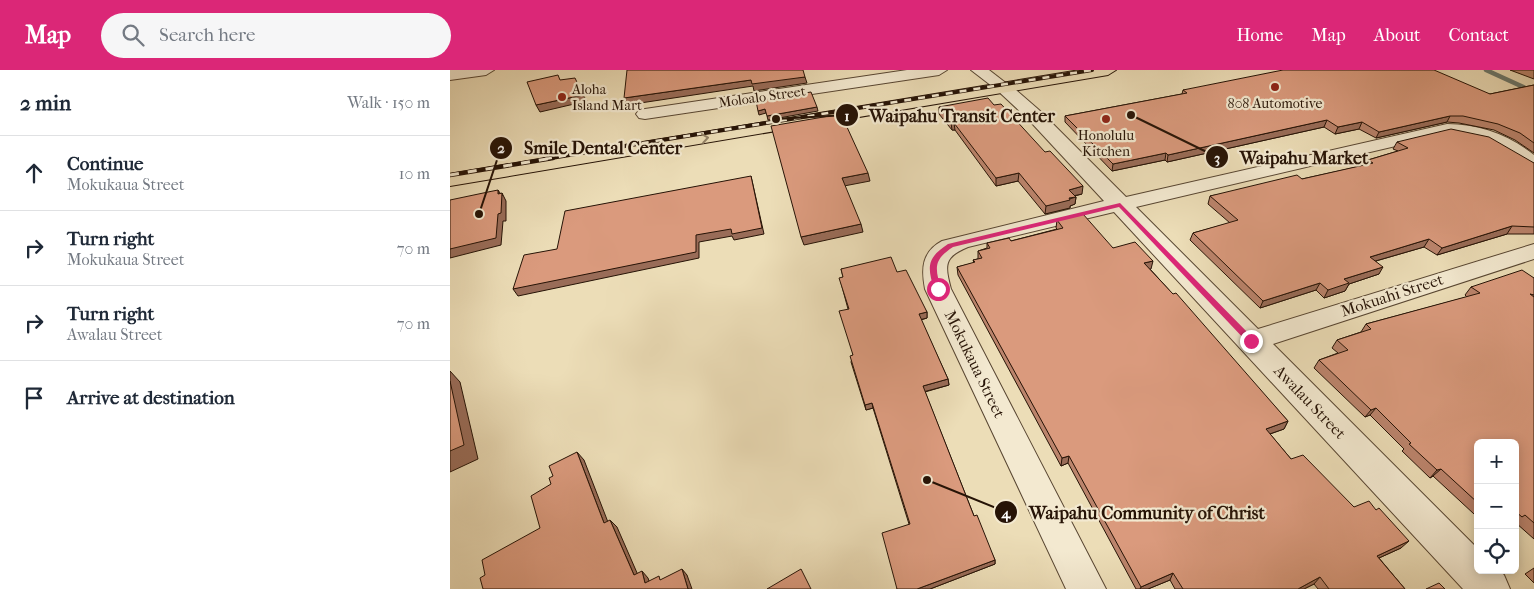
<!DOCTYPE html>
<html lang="en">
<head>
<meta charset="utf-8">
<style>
  :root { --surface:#fff; --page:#f6f6f7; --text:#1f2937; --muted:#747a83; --line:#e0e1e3; --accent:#db2777 }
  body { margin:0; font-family:"IM FELL French Canon",serif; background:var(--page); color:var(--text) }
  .controls { position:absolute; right:15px; bottom:15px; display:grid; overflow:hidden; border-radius:8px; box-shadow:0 2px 12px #0003 }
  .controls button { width:45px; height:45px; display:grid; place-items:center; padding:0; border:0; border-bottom:1px solid var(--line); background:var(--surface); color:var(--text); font:25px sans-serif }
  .stop { position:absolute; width:15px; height:15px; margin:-11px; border:4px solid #db2777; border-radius:50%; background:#fff }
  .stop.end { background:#db2777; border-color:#fff; box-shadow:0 1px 5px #0008 }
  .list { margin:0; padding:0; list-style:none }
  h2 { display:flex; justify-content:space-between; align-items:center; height:65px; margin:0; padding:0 20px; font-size:21px }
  h2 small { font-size:16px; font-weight:400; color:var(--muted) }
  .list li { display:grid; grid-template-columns:32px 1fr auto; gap:15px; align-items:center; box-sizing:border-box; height:75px; padding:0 20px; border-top:1px solid var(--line) }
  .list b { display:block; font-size:19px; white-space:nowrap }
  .list p { margin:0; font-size:16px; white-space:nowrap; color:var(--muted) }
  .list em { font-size:16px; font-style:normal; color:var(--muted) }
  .icon { flex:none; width:28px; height:28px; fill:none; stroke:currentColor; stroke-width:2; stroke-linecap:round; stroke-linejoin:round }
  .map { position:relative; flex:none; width:1084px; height:519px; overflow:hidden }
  header { display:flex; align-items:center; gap:30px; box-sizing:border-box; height:70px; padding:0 25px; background:var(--accent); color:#fff }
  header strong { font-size:24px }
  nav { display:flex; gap:28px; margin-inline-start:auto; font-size:18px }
  .search { width:350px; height:45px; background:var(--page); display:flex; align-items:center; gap:12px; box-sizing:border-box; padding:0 18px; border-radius:28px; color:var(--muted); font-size:19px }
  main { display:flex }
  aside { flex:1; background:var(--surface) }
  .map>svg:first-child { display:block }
</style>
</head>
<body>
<header>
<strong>Map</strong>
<div class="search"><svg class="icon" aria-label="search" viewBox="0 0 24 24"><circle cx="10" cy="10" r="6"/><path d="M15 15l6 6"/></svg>Search here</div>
<nav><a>Home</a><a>Map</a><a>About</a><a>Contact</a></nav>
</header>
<main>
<aside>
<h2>2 min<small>Walk · 150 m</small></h2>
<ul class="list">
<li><svg class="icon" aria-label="ahead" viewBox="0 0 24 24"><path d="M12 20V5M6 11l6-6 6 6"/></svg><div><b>Continue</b><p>Mokukaua Street</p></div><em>10 m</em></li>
<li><svg class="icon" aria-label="right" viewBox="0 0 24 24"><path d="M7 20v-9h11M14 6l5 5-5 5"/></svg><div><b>Turn right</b><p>Mokukaua Street</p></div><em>70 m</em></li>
<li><svg class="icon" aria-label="right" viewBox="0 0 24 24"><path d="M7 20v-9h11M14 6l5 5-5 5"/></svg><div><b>Turn right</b><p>Awalau Street</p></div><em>70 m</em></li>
<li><svg class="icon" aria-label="arrive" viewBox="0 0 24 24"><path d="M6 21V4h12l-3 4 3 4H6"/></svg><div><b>Arrive at destination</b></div></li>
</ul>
</aside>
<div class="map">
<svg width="1084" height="519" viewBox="0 0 1084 519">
  <rect width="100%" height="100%" fill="#ecddb7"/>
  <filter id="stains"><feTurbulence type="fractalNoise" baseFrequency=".004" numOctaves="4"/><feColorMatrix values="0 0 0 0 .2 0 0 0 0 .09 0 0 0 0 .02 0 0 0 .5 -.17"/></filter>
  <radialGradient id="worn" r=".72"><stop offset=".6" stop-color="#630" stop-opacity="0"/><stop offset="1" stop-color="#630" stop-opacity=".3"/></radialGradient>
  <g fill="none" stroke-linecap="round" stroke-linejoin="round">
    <!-- stream -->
    <path stroke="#6b786d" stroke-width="4.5" d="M1036 0 1084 22"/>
    <!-- minor casing -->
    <g stroke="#584632" stroke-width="2">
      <path id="minor" d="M0 0H44L36 5 0 10Z
        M457 0H497L489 5 195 49 189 48 186 44 189 40 195 39Z
        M553 12 559 14 589 40 676 127 997 54C1030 54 1059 65 1084 85V101C1073 98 1066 90 1057 84 1038 71 1020 65 997 64L686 137 808 259 1084 174V189L823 274 1028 479V500H1049L1054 505 1060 519H1013L664 142 518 177C493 187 495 196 501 219L656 519H616L475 219C471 198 472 182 492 171L654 131 577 48 547 20 545 17Z"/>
    </g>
    <!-- tertiary casing -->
    <g stroke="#584632" stroke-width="2">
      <path id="tertiary" d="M521 0H539L561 17 553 22 547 20Z"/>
    </g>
    <!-- primary casing -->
    <g stroke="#261306" stroke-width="2">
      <path id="primary" d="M630 0H666L658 5 0 116V104Z"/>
    </g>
    <!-- minor -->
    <use href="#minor" fill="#f3e9d0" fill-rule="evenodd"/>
    <!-- tertiary -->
    <use href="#tertiary" fill="#f3e9d0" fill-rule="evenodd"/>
    <!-- primary -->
    <use href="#primary" fill="#ecddb7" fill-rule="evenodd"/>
    <!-- rail-far1 casing -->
    <g stroke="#261306" stroke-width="4">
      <path id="rail-far1" d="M95 89 642 0"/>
    </g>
    <!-- rail casing -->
    <g stroke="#261306" stroke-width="4.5">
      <path id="rail" d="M0 105 103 88"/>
    </g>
    <!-- rail-far1 -->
    <use href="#rail-far1" stroke="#f3e9d0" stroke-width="2.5" stroke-dasharray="7" stroke-linecap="butt"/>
    <!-- rail -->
    <use href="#rail" stroke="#f3e9d0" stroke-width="3" stroke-dasharray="9" stroke-linecap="butt"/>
  </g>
  <!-- wall -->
  <path fill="#bb846c" stroke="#261306" d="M1060 0H1084V9Z
    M1084 15V83L1065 70 1044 60 1009 53 997 52 926 68 909 59 885 64 874 57 717 92 715 90 662 101 615 52V46L732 24 733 20 1040 24Z
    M489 37 632 124 625 126 626 127 625 134 620 136V138L595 144 568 111 546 116 505 60H502L489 44Z
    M947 72 1084 93V164H1057L987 185 974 177 926 191 929 204 899 214 895 221 874 228 866 220 810 238 740 170 743 163 780 153 758 134 760 126 852 109 916 95 918 90 948 81 943 79Z
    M607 150 663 178 701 199H700L838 351 834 359 820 364 841 389 904 437 951 478 929 488 955 519H868L864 514 854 519H725L720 510 698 519H686L618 393 611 396 508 205 507 197 524 193 523 190 528 189V181L537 178V173L561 171 607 159 606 158Z
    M391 199 447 202 477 242V248L471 250 498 309 499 315 475 322 524 446 545 490V494L480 519H447L459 454 423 338 416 340 401 292 403 285 398 239 391 213 393 207Z
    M1084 208V469L1066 453H1065V373H1028V443L1024 444 983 406 980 408 952 381 954 379 920 345 915 347 864 298 869 290 888 283 882 278 887 270 911 262 916 254 1017 227 1015 225 1021 217Z
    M1084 498V513L1075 504Z"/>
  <!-- shaded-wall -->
  <path fill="#996c58" stroke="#261306" d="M355 7 357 13 304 21 303 16 177 35 174 28 301 10Z
    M133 25 137 31 90 42 86 35Z
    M367 37 368 41 318 50 317 46Z
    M315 39 316 43 309 45 308 41Z
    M1000 46 997 52 926 68 929 62Z
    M877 50 874 57 717 92 718 85Z
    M912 52 909 59 885 64 888 57Z
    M501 53H504L505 60H502Z
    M716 83 715 90 662 101 663 94Z
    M418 103 420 111 394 116 392 108Z
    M569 103 568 111 546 116V108Z
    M301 106 314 164 284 170 282 166 249 172V188L68 226 63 219 246 165Z
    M633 116 632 124 618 127 619 120Z
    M48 120 52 126V123L56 131V151H53L51 175 0 188V179L48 144Z
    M626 127 625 134 620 136V138L595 144 596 136Z
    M411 154 413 162 354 175 351 167Z
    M1062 156 1057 164 987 185 992 178Z
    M979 169 974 177 915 194 920 187Z
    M703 191 701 199 692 201 694 193Z
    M933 197 929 204 899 214 895 221 874 228 878 220 894 209Z
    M870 213 866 220 810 238 813 231Z
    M477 242V248L469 250V244Z
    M0 301 10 312 28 389 0 402Z
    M498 309 499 315 473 322V316Z
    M422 333 423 338 416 340 415 335Z
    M926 338 920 345 915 347 921 340Z
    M838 351 834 359 811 367 816 359Z
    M127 382 134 390 161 460 154 453Z
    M619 386 618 393 611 396 612 388Z
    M991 399 983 406 980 408 987 400Z
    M160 450 167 457 191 512 184 505Z
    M959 471 951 478 920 492 927 486Z
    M545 490V494L480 519H467Z
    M232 499 237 505 242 519H238Z
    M192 501 198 508 202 519 195 513Z
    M723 503 720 510 698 519H690L691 517Z
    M870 507 864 514 854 519H848Z"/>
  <!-- building -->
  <path fill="#da9a7d" stroke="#261306" d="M177 0H353L355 7 302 14 301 10 174 28Z
    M833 0H984L1040 24 1084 15V73L1070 63 1048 54 1013 46H1000L929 62 912 52 888 57 877 50 718 85 716 83 663 94 615 46 737 23 733 20Z
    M108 5 110 10 125 8 133 25 86 35 77 12Z
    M361 22 367 37 317 46 315 39 308 41 306 31Z
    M538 28 544 35 551 34 595 82 600 81 633 116 619 120 626 127 619 128 620 130 596 136 569 103 546 108 504 53H501L489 37Z
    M391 44 418 103 392 108 411 154 351 167 321 56Z
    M1001 59 1039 67 1084 93V157L1062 156 992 178 979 169 920 187 933 197 894 209 899 213 878 220 870 213 813 231 743 163 788 150 760 126 847 105 852 109 923 93 918 90 958 78 947 72Z
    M301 106 312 158 282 164 281 159 246 165V182L63 219 74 185 107 179 115 141Z
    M48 120V124L52 123 51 143 48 144 46 168 0 179V130L38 122Z
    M633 144 663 178 685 172 703 191 694 193 723 224 726 223 838 351 816 359 841 389 853 385 904 437 919 431 926 440 929 438 959 471 927 486 955 519H879L870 507 848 519H733L723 503 691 517 619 386 612 388 507 197 525 192 523 190 532 188 528 181 540 178 537 173 559 168 561 171 613 158 607 150Z
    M441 187 447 202 456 200 477 242 469 244 498 309 473 316 524 446 527 445 545 490 467 519H447L432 463 460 454 422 333 415 335 400 286 403 285 389 241 399 239 389 208 393 207 391 199Z
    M1072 200 1084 208V225L1080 224 1084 227V453L1075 445 1072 447 1065 441V373H1028V433L991 399 987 400 959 374 961 373 926 338 921 340 869 290 898 280 887 270 921 259 916 254 1030 223 1021 217Z
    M0 311 14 375 0 381Z
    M127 382 154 453 160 450 184 505 192 501 195 513 209 506 210 510 232 499 238 519H33L30 508 35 505 32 490 90 458 81 426 101 414 99 408 103 406 99 396Z
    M351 499 361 519H317Z
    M989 513 995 519H976Z"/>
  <!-- one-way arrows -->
  <defs><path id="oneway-chevron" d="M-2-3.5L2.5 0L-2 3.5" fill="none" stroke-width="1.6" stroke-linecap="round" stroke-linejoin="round" transform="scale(1.25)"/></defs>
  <use stroke="#938267" href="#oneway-chevron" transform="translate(255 68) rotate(-9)"/>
  <!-- route -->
  <path fill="#db2777" d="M670 133 804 269V273H798L669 137 503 177C483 190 485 198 491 219L488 221 484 219C477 196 477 188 498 174Z"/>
  <!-- markers -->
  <g fill="#8f2418" stroke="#f3e9d0" stroke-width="2">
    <circle cx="825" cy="17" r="5"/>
    <circle cx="112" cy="27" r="5"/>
    <circle cx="656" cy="49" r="5"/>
  </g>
  <g text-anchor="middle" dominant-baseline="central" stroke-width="4.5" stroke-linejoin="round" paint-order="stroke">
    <!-- far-poi labels -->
    <g font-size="14" fill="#261306" stroke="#f3e9d0">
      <text x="122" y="19" text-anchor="start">Aloha<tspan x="122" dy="16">Island Mart</tspan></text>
      <text x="825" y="33">808 Automotive</text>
      <text x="656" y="65">Honolulu<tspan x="656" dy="16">Kitchen</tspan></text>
    </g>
    <!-- far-street labels -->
    <g font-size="14" fill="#261306" stroke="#f3e9d0">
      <text transform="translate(312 27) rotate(-8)">Moloalo Street</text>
    </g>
    <!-- street labels -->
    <g font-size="16" fill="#261306" stroke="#f3e9d0">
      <text transform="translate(942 225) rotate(-18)">Mokuahi Street</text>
      <text transform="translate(525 294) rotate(64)">Mokukaua Street</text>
      <text transform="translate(860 332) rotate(46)">Awalau Street</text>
    </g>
  </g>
  <!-- callouts -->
  <path fill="none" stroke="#261306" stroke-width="2" d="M326 49L397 45M29 144L51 78M681 45L767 87M477 410L556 442"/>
  <g fill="#261306" stroke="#f3e9d0" stroke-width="2">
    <circle cx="326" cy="49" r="5"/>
    <circle cx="29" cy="144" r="5"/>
    <circle cx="681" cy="45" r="5"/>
    <circle cx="477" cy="410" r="5"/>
    <circle cx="397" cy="45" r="12"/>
    <circle cx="51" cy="78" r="12"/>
    <circle cx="767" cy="87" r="12"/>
    <circle cx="556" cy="442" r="12"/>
  </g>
  <g font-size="15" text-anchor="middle" font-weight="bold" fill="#fff">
    <text x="397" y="51">1</text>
    <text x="51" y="83">2</text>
    <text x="767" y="93">3</text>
    <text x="556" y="448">4</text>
  </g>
  <g font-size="18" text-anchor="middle" font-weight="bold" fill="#261306" stroke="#f3e9d0" stroke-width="4.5" stroke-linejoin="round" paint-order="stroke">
    <text x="512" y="52">Waipahu Transit Center</text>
    <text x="153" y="84">Smile Dental Center</text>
    <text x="854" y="94">Waipahu Market</text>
    <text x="697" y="449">Waipahu Community of Christ</text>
  </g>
  <rect width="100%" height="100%" filter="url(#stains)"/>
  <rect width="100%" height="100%" fill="url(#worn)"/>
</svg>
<div class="controls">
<button>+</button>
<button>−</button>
<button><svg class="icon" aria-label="locate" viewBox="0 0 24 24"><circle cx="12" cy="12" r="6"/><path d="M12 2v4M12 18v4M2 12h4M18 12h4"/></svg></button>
</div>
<div class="stop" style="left:488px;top:219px"></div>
<div class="stop end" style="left:801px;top:271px"></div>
</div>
</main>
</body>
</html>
